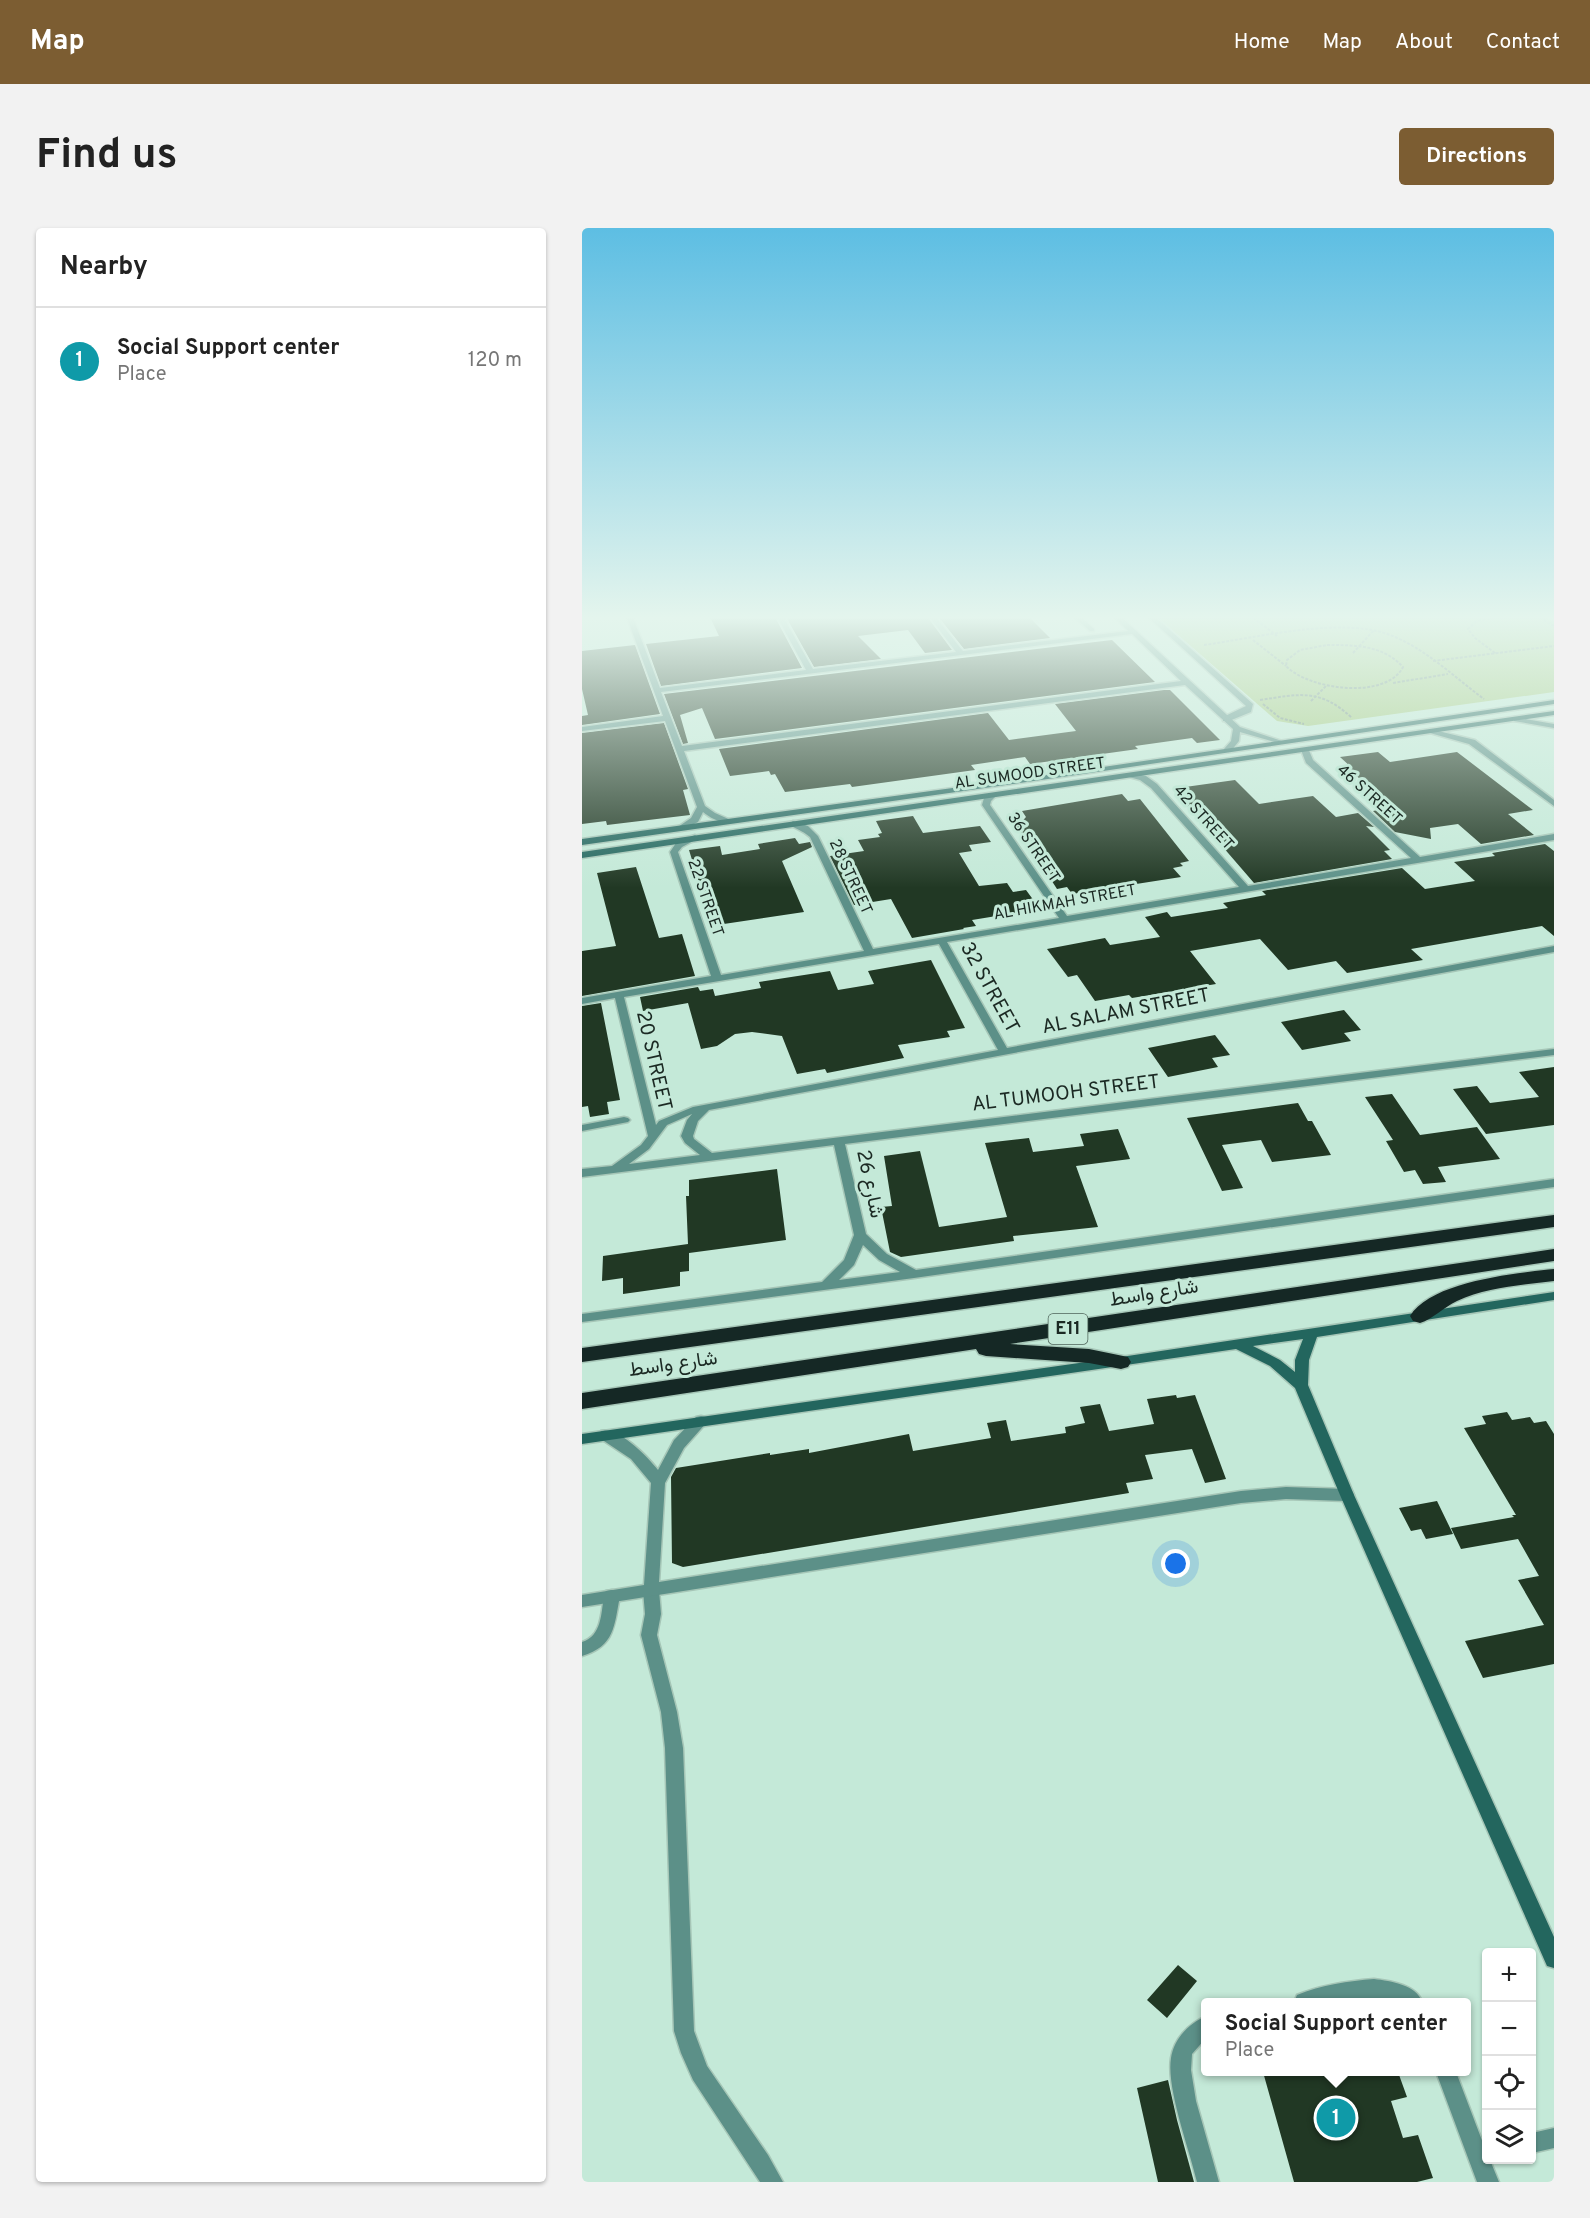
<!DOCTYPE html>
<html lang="en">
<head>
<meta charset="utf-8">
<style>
  :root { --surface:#fff; --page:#f2f2f2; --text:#222; --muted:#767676; --line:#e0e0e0; --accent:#7c5d32 }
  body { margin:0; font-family:Overpass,Vazirmatn,sans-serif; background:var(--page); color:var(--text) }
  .controls { position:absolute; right:18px; bottom:18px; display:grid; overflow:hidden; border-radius:6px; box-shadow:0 2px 4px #0004 }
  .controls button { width:54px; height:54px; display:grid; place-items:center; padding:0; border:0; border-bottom:2px solid var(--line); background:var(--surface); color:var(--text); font:30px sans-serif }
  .you { position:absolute; left:594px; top:1336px; width:21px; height:21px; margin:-15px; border:4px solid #fff; border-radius:50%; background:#1a73e8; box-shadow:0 0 0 9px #1a73e833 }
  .badge { display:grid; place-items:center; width:39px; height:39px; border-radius:50%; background:var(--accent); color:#fff; font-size:20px; font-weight:700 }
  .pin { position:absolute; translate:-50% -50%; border:3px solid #fff; box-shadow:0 2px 6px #0006 }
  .popup { position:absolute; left:619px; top:1770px; width:270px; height:78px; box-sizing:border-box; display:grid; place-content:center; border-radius:6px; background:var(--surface); filter:drop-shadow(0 2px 4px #0005); font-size:20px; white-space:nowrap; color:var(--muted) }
  .popup b { font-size:22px; color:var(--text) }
  .popup::after { content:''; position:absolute; left:50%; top:100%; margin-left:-12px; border:12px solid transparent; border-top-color:var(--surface) }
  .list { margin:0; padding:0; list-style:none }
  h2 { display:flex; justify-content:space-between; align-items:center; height:78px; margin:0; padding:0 24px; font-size:26px }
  h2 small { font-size:20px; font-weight:400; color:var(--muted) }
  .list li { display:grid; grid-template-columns:39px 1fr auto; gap:18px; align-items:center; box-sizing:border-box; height:108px; padding:0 24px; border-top:2px solid var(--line) }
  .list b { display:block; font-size:22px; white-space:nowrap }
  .list p { margin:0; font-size:20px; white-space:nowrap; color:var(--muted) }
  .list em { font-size:20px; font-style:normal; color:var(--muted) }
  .icon { flex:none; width:33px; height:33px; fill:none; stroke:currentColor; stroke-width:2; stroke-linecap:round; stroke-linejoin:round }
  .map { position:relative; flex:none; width:972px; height:1954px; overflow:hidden; border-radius:6px }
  header { display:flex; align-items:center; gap:36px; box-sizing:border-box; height:84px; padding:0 30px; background:var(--accent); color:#fff }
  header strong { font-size:28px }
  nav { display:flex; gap:33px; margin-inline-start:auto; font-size:21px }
  .intro { display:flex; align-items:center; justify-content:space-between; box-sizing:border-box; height:144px; padding:0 36px }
  h1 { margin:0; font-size:42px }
  .button { padding:15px 27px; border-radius:6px; background:var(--accent); color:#fff; font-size:21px; font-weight:700 }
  main { display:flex; gap:36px; padding:0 36px }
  aside { flex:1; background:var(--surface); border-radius:6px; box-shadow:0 2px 4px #0004 }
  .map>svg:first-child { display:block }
</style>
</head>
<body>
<header>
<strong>Map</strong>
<nav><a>Home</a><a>Map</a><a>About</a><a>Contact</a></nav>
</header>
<div class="intro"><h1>Find us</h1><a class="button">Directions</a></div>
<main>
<aside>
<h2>Nearby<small></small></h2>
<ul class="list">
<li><span class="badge" style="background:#0f9aa8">1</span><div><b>Social Support center</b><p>Place</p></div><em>120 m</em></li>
</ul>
</aside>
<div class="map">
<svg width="972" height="1954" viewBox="0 0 972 1954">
  <rect width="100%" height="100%" fill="#c4e9d8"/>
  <!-- green -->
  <path fill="#a3c87c" d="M573 387H960L972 394V464L726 498 695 493Z"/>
  <!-- building -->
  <path fill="#213824" d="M127 387H192L220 440 79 458 64 416 137 408Z
    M203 387H344L370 422 343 425 326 402 276 408 299 431 232 439Z
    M355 387H433L448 390 468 410 382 421Z
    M530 412 573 454 133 511 120 480 98 487 106 515 101 516 82 466Z
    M53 417 78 486 0 497V488L6 487 0 461V423Z
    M582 462H588L638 512 615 515 610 510 553 518 556 521 448 536 443 529 389 537 393 542 270 559 268 556 203 564 193 546 189 547 187 543 148 548 137 521 406 485 427 512 494 503 473 476Z
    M82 495 106 561 101 562 108 587 25 597 24 593 0 596V505Z
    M796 524 808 534 875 524 951 582 926 586 952 607 899 616 876 596 848 600 849 611 813 604 791 583 811 579 764 539H769L758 529Z
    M653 552 677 576 731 568 754 589 776 585 792 599 784 598 808 622 802 623 810 631 672 655 602 574 608 573 596 560Z
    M540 566 546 573 558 571 607 633 598 635 601 638 591 640 599 649 490 666 485 659 475 661 435 599 444 589 440 583Z
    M331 588 341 605 398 598 409 614 387 617 390 623 377 625 397 658 425 655 431 664 444 662 458 681 390 692 394 698 381 700 382 701 330 710 309 671 272 677 248 628 282 623 276 612 298 609 296 606 300 605 294 593Z
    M213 610 217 616 228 614 230 619 200 633 222 684 135 697 127 671H122L107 622 138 618 140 627 178 621 176 616Z
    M963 616 972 623V708L960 698 829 721 841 732 765 745 754 733 706 742 678 711 608 723 634 756 550 770 547 767 513 773 495 747 486 749 465 721 523 710 528 717 578 709 563 689 585 684 589 689 646 680 641 675 684 667 680 663 820 640 843 661 893 653 872 634 913 628 910 625Z
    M54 639 77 710 100 706 113 748 0 768V723L34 718 15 645Z
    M349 732 383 800 365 803 368 809 316 817 322 830 245 845 243 841 215 846 200 808 170 804 153 806 135 818 119 821 106 775 61 783 58 769 116 759 118 763 131 761 133 768 179 760 177 754 248 743 256 762 292 756 286 743Z
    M19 775 38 872 25 874 27 886 8 889 6 878 0 879V778Z
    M762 782 779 802 762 805 769 813 720 822 699 794Z
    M633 807 648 827 630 830 636 839 586 849 566 820Z
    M972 839V897L904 906 871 861 895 858 908 875 957 869 937 844Z
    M810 866 838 907 895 899 918 931 856 939 864 954 841 956 833 942 822 944 804 913 811 912 783 869Z
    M716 875 726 893H730L749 927 690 934 679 912 640 917 661 960 640 963 605 890Z
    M536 901 548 931 494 938 516 999 431 1008 432 1013 319 1029 308 1024 299 979 310 978 302 928 338 923 357 999 425 989 403 915 447 910 451 924 502 918 498 906Z
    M195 941 204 1012 107 1025V1043L98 1044V1058L41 1066V1050L20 1053 21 1028 106 1016 104 968H107V952Z
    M594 1167 595 1170 613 1167 644 1251 623 1255 610 1221 563 1227 571 1251 544 1255 547 1265 101 1339 90 1335 89 1249 94 1240 188 1225V1227L227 1221V1225L327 1206 331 1223 409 1210 405 1195 424 1192 429 1213 484 1205 483 1199 503 1195 498 1179 518 1176 527 1203 572 1196 565 1171Z
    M925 1184 930 1192 948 1189 952 1195 964 1193 972 1206V1436L901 1450 883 1413 962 1397 936 1352 957 1348 936 1311 879 1321 869 1300 932 1289 930 1287H934L882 1200 904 1196 900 1188Z
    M855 1273 871 1306 844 1311 839 1301 829 1303 817 1280Z
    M596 1737 615 1753 585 1790 565 1772Z
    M681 1844H816L825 1869 809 1873 821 1910 836 1907 851 1950 835 1954H712Z
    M586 1852 595 1892 612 1954H576L555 1860Z"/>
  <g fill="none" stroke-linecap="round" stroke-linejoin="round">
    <!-- lane casing -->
    <g stroke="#a6c6b7" stroke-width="3">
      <path id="lane" d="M497 387H504L500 390 512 401V403H508L494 391 493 390Z
        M564 387H571L671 476 669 484 647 493H641V489L664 478Z
        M69 1356 74 1358 77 1362 79 1386 75 1407 95 1484 101 1520 112 1803 125 1838 186 1927 201 1954H178L111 1852 99 1825 92 1803 83 1520 79 1484 59 1407 63 1386 61 1362 64 1358Z
        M30 1362 36 1363 38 1368C32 1398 33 1418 0 1428V1414C20 1408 19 1385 22 1368L24 1363Z
        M792 1751C809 1753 835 1757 840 1774H814L792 1770 760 1774H712L715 1767C739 1757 767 1753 792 1751Z
        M624 1788V1810L610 1826 609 1842 614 1873 637 1954H615C608 1923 584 1860 589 1830 592 1811 606 1796 624 1788Z
        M854 1844H874L904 1923V1932H908L917 1954H895Z
        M972 1900V1920L950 1925V1905Z"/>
    </g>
    <!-- street casing -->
    <g stroke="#a6c6b7" stroke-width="3">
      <path id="street" d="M44 387H50L78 460 224 442 194 387H200L231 441 374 424 346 387H352L381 423 546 403 530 387H537L658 499 703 514 699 516 658 504 657 513 649 523H643L642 521 649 513 651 501 603 457 102 523 123 578 133 585 151 593C143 598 128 590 121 584L116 594 100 602 96 599 109 590 115 579 83 493 0 503V499L81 488ZM550 406 599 453 100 518 79 464Z
        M932 489 972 496V500L932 493Z
        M848 501 893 512 972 572V578L887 516 848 505Z
        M720 520H726L731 532 838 629 972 606V612L365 714 425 820 972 718V724L127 882 116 893 111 908 112 911 130 925 972 821V827L263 916 284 1006 305 1026 334 1042 972 951V959L332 1050 0 1094V1086L240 1054 262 1032 272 1007 252 917 0 949V941L30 938 59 917 66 908 33 770 0 776V770L129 748 88 624 94 615 113 607 117 610 100 619 96 624 139 747 282 723 228 609C220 602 213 601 207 596L211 593 226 598 236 608 291 721 477 690 400 577 402 570 411 565 415 567 409 573 408 577 485 688 657 659 569 560 558 552 547 549 546 547 550 545 564 548 575 556 666 658 829 630 724 535 719 522ZM357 716 416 822 111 879 77 893 74 897 42 769ZM110 886 105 892 99 908 103 915 118 927 47 936 67 921 85 897ZM281 1017 297 1032 318 1044 257 1052 272 1037Z
        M42 889 46 890 48 892 46 894 0 903V897Z
        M119 1188 124 1189 126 1193 102 1220 83 1255 77 1354 659 1263 704 1259 765 1261 770 1263 772 1267 770 1271 765 1273 704 1271 659 1275 0 1379V1367L62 1357 69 1255 49 1231 19 1211 17 1207 19 1203C36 1198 66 1229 76 1242L92 1212 114 1189Z"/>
    </g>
    <!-- secondary casing -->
    <g stroke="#a6c6b7" stroke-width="3">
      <path id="secondary" d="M972 472V476L501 546 0 617V611L501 542Z
        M972 483V487L0 630V624Z
        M972 1064V1072L735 1109 727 1132 726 1157 772 1267 972 1709V1740L965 1738 758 1267 713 1160 688 1138 654 1121 0 1216V1206L539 1129ZM721 1111 713 1132V1144L698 1132 671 1118Z"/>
    </g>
    <!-- highway casing -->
    <g stroke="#a6c6b7" stroke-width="3">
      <path id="highway" d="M972 987V999L0 1134V1120Z
        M972 1021V1033L428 1116 507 1121 546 1129 549 1134 546 1139 539 1141 507 1135 404 1128 397 1126 394 1121 0 1181V1165Z
        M972 1041V1053C939 1057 905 1059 875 1073 862 1079 851 1091 838 1095L831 1093 828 1088C849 1053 935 1045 972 1041Z"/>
    </g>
    <!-- path -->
    <path stroke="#758f83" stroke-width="2" stroke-dasharray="3 1.5" stroke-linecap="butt" d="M668 387 695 408
      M954 387 972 398
      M671 412 704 438
      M622 417C673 410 760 388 808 407 843 420 872 449 902 471
      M745 417C773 417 801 417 821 439 804 472 727 462 704 438L705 432 718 422Z
      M771 425 792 402
      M913 425 893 410 886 401 895 393 925 387
      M851 433 972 418
      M811 455 866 446
      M678 472C718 466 738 460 770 490
      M729 473 744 458
      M681 476 698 490 722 496"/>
    <!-- lane -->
    <use href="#lane" fill="#5c9088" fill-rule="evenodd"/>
    <!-- street -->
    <use href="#street" fill="#5c9088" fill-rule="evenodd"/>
    <!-- secondary -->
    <use href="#secondary" fill="#23665e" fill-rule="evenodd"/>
    <!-- highway -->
    <use href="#highway" fill="#152825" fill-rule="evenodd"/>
  </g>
  <!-- sky -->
  <linearGradient id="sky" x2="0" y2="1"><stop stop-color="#5dbee3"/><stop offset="0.59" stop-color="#e4f5ed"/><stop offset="1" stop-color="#e4f5ed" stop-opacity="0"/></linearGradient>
  <rect width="972" height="660" fill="url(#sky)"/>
  <g text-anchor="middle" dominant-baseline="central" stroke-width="6" stroke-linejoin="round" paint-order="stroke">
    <!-- far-street labels -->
    <g font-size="16" fill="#1b2923" stroke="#c4e9d8">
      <text transform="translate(448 546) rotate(-8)">AL SUMOOD STREET</text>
      <text transform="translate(787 567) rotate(42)">46 STREET</text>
      <text transform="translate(621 590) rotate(48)">42 STREET</text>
      <text transform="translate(451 620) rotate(56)">36 STREET</text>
      <text transform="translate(268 649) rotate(65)">28 STREET</text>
      <text transform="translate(123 670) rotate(71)">22 STREET</text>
      <text transform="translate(483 675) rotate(-10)">AL HIKMAH STREET</text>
    </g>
    <!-- shield labels -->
    <rect fill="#c4e9d8" stroke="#4e6359" stroke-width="1.5" x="466.5" y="1086" width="39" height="30" rx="4.5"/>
    <g font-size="18" font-weight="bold" fill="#1b2923">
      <text x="486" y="1101">E11</text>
    </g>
    <!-- street labels -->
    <g font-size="20" fill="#1b2923" stroke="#c4e9d8">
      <text transform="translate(407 760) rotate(61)">32 STREET</text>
      <text transform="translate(544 784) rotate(-11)">AL SALAM STREET</text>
      <text transform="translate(71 833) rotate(77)">20 STREET</text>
      <text transform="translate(484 866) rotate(-7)">AL TUMOOH STREET</text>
      <text transform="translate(287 956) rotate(78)">شارع 26</text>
      <text transform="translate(572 1066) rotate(-9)">شارع واسط</text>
      <text transform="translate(91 1137) rotate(-8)">شارع واسط</text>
    </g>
  </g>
</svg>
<div class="controls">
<button>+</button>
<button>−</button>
<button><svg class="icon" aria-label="locate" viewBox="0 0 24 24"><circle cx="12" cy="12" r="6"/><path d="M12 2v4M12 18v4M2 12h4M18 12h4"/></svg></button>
<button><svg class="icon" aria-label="layers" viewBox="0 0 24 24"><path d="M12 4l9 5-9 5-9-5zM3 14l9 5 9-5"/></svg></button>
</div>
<div class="you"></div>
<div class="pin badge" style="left:754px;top:1890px;background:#0f9aa8">1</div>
<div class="popup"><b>Social Support center</b>Place</div>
</div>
</main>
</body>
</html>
